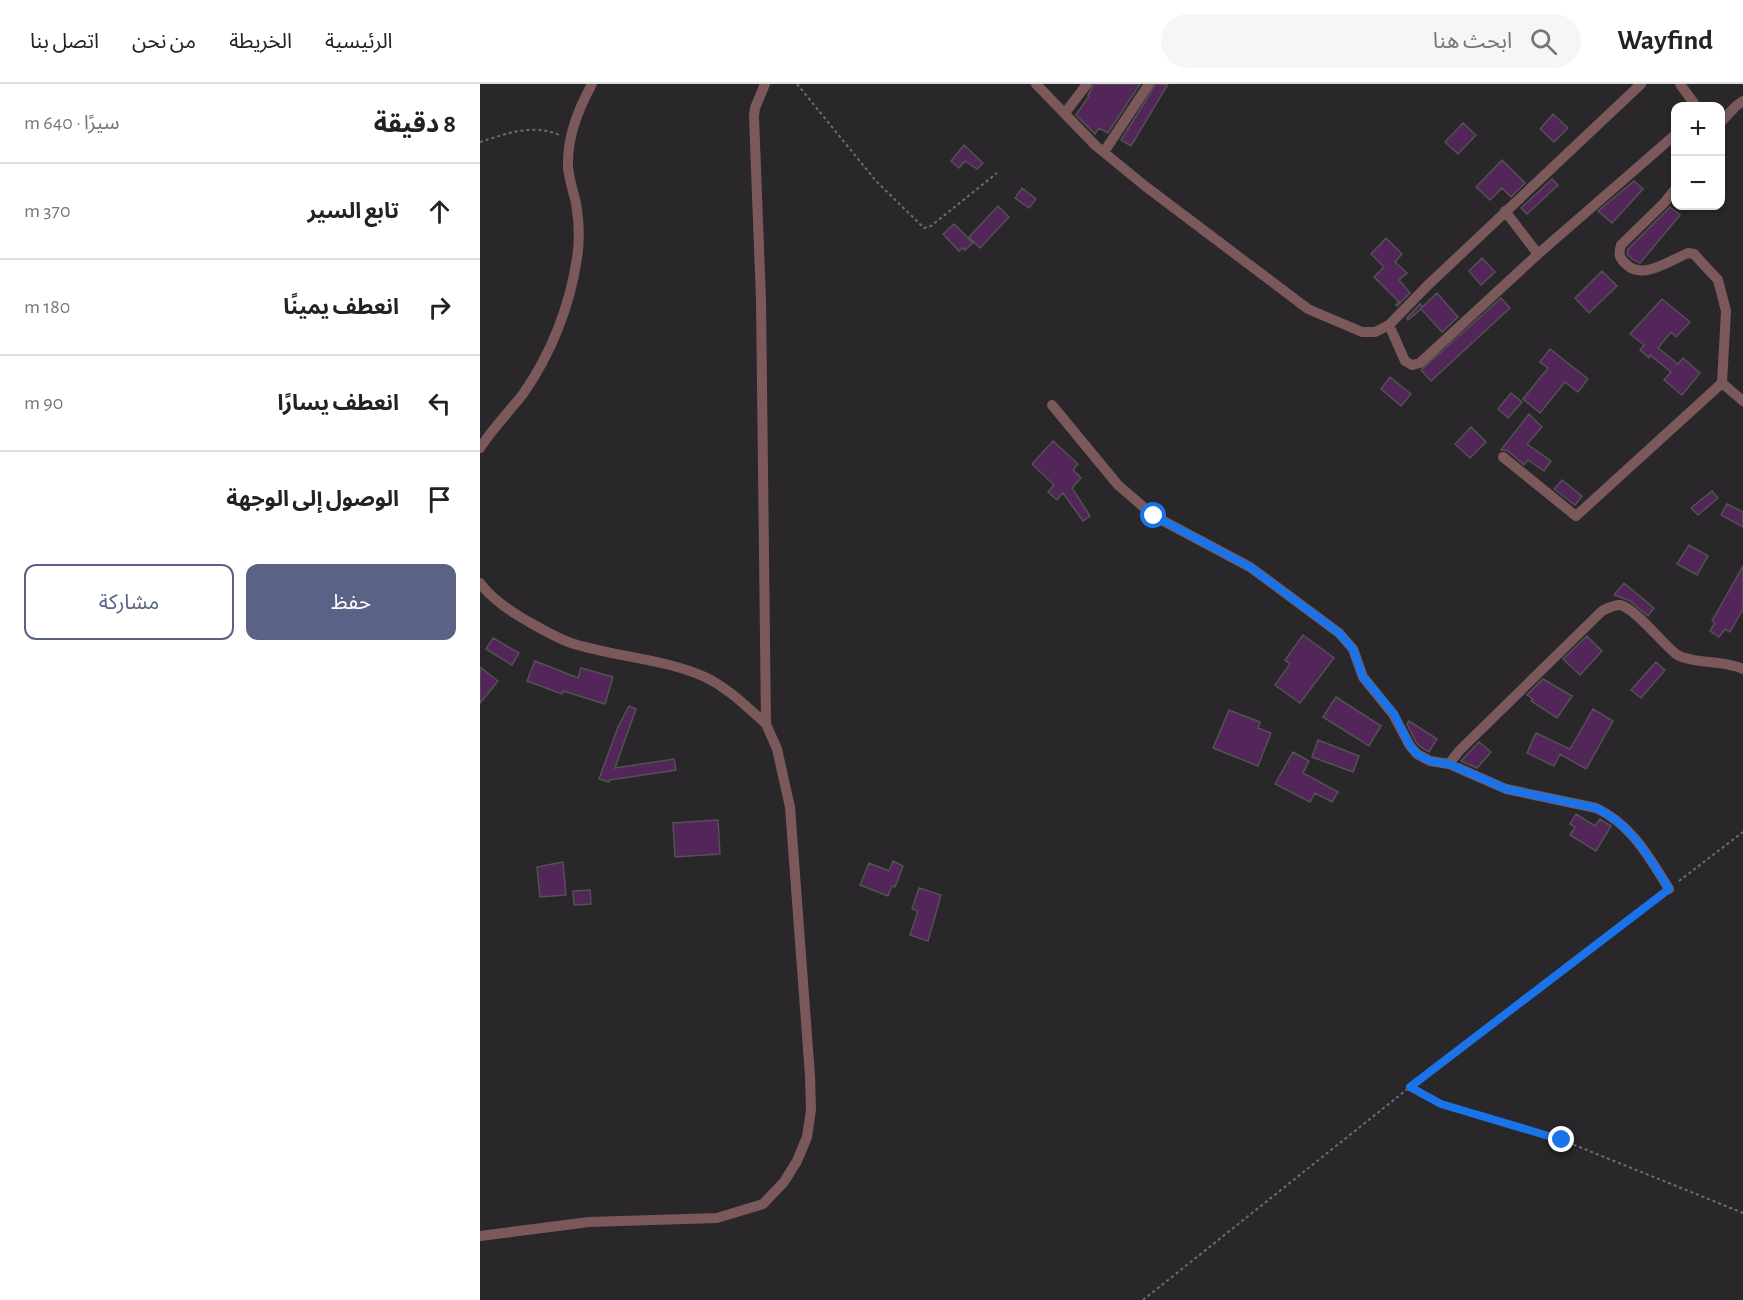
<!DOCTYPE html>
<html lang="ar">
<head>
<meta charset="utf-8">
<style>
  :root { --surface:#fff; --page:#f6f6f6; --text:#222; --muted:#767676; --line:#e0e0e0; --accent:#5a6385 }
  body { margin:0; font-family:"Alegreya Sans","Noto Sans Arabic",sans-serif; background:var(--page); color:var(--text); direction:rtl }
  .controls { position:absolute; right:18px; top:18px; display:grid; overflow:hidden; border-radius:12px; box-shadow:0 2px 4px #0004 }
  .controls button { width:54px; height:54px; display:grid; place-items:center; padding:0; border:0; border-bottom:2px solid var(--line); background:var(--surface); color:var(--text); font:30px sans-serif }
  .stop { position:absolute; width:18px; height:18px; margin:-14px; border:4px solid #1a73e8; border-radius:50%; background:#fff }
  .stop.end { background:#1a73e8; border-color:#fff; box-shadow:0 2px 6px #0008 }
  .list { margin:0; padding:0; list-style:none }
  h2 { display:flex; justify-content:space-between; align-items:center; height:78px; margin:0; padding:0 24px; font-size:26px }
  h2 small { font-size:20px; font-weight:400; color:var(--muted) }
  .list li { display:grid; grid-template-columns:39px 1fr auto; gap:18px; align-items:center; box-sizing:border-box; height:96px; padding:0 24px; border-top:2px solid var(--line) }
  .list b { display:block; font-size:22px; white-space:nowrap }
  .list em { font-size:20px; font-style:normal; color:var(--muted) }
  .actions { display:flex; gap:12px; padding:18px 24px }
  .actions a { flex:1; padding:14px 0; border:2px solid var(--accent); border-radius:12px; text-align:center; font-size:21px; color:var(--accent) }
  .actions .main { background:var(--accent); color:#fff }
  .icon { flex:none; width:33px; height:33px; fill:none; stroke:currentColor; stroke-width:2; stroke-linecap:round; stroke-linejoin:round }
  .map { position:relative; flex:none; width:1263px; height:1216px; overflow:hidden; direction:ltr }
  header { display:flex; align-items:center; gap:36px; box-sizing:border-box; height:84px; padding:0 30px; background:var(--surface); border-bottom:2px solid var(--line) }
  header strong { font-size:28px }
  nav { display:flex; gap:33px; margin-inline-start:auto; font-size:21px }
  .search { width:420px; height:54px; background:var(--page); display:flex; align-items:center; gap:15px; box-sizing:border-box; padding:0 21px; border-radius:33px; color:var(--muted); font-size:22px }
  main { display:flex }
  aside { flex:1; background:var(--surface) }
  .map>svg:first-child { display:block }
</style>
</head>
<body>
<header>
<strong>Wayfind</strong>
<div class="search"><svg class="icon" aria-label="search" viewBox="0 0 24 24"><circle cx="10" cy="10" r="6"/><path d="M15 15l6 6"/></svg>ابحث هنا</div>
<nav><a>الرئيسية</a><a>الخريطة</a><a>من نحن</a><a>اتصل بنا</a></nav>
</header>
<main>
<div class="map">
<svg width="1263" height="1216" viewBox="0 0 1263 1216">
  <rect width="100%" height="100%" fill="#292729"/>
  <!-- building -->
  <path fill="#522659" stroke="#535154" stroke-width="1.5" d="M614 0H660L628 49 619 44 615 50 596 31 609 12 608 11Z
    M676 0H688L651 62 641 56Z
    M1073 30 1088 44 1074 58 1060 45Z
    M983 39 996 51 978 70 965 58Z
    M484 61 503 79 497 85 485 77 479 84 471 77Z
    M1022 76 1045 99 1031 113 1022 104 1010 116 996 103Z
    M1072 95 1078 101 1047 130 1041 124Z
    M1154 97 1163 105 1132 139 1118 127Z
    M542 104 556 115 549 124 535 114Z
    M518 122 529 133 500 164 489 153Z
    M1190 123 1200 131 1160 179 1152 175 1147 170 1148 165Z
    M474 140 493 159 485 166 483 164 479 167 463 150Z
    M906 154 922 170 915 178 927 189 919 196 930 209 917 222 916 221 919 218 894 193 904 183 891 170Z
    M1002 174 1015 188 1001 201 989 187Z
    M1122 187 1137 202 1109 229 1095 214Z
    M957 209 978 233 962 248 941 225 928 236 927 234 940 220 942 223Z
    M1021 214 1030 224 951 297 941 286Z
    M1182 215 1210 238 1196 253 1191 248 1178 264 1198 280 1203 274 1220 289 1202 311 1184 296 1191 288 1170 271 1169 274 1160 266 1164 261 1150 250Z
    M1070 265 1108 295 1098 308 1085 298 1060 329 1043 315 1068 284 1060 278Z
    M910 293 931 310 921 322 901 305Z
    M1031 309 1042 318 1028 334 1018 325Z
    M1049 330 1062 343 1047 360 1071 377 1064 387 1048 376 1044 381 1028 367 1021 366Z
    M991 343 1006 358 990 374 975 360Z
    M573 357 598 380 593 386 601 394 592 404 610 432 603 437 583 409 577 416 568 408 574 401 552 380Z
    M1082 396 1102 412 1095 421 1074 405Z
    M1232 407 1238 414 1218 431 1211 424Z
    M1247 420 1263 428V443L1241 431Z
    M1209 461 1228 472 1217 491 1197 480Z
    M1263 482V525L1250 548 1245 545 1239 553 1230 547 1235 539 1232 537Z
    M1144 499 1174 524 1168 532 1150 517 1134 511Z
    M823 551 854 574 820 619 795 601 810 580 805 576Z
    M1107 552 1122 567 1100 591 1083 575Z
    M13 554 39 569 32 581 6 565Z
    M55 577 98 594 101 584 133 593 125 620 83 607 82 610 47 597Z
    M1176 578 1185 586 1161 614 1151 606Z
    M0 583 18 597 0 619Z
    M1063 595 1092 612 1077 634 1051 617 1053 615 1047 611Z
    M856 613 901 642 889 662 843 633Z
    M149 622 156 625 135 684 194 675 196 686 130 696 129 698 119 695 138 643Z
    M1113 625 1133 637 1106 685 1080 670 1074 682 1047 669 1056 649 1090 665Z
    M749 626 780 638 778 644 791 649 778 682 733 664Z
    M929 637 957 655 949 668 942 664 936 658 927 640Z
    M838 656 879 672 873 688 832 673Z
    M999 658 1011 668 997 684 981 677Z
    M813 668 829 677 823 689 858 708 852 718 835 709 830 718 795 700Z
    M1096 730 1115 742 1120 735 1131 742 1116 767 1090 751 1095 743 1090 740Z
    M238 736 240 770 195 773 193 739Z
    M413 777 423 782 415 803 412 802 408 812 380 801 389 779 409 787Z
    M83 778 86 811 60 813 57 783Z
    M439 804 461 811 448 857 430 851 438 827 432 825Z
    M110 806 111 820 94 821 93 807Z"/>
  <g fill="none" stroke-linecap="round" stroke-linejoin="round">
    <!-- path -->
    <path stroke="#6f6d6f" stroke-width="2" stroke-dasharray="3 3" stroke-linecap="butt" d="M317 0 396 97 444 144 451 142 517 89
      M0 58C26 50 53 39 79 51
      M1199 797 1263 748
      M930 1003 961 1020 1082 1056 1263 1129
      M663 1216 930 1003 1180 812"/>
    <!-- minor -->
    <path stroke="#7b595b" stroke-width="10" d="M556 0 615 61 665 102 828 225 882 248H895L909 241 947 202 1161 0
      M1200 0 1216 22
      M585 29 607 0
      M1240 39 1256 22 1263 17
      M624 68 669 0
      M1196 104 1184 119 1141 161C1138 170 1139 174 1147 181 1163 196 1191 176 1208 169L1214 170 1238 196 1246 227 1242 299
      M1025 127 1058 170
      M909 241 925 277 932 281 940 279 1058 170 1196 50
      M572 321 638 401 674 432 770 483 859 549 873 565 883 593 913 630 930 662 937 670 950 677 969 680 979 667 1122 527C1128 524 1133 521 1140 521 1155 524 1182 559 1196 570 1210 580 1244 576 1263 585
      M0 364C13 344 29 328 43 310 71 270 90 222 97 174 100 156 99 137 96 119 93 107 89 95 88 83 87 53 98 26 112 0
      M1023 373 1096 432 1242 299 1263 317
      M0 499C10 513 27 525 42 534 58 543 74 553 91 559 135 573 182 574 225 593 248 604 267 623 286 640
      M969 680 1026 705 1116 724C1151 740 1169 773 1189 805
      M0 1152 109 1138 237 1134 283 1120 304 1098 317 1077 327 1053 331 1026 330 992 310 723 297 665 286 640 281 216 274 32 275 24 285 0"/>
  </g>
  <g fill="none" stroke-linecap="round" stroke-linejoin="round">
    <!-- route -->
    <path stroke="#1a73e8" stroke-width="8" d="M674 432 770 483 859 549 873 565 883 593 914 630 930 662 937 670 950 677 969 680 1026 705 1116 724C1151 740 1169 773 1189 805L930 1003 961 1020 1082 1056"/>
  </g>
</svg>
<div class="controls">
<button>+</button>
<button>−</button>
</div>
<div class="stop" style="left:674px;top:432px"></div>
<div class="stop end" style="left:1082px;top:1056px"></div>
</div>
<aside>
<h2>8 دقيقة<small>سيرًا · 640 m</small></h2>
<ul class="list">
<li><svg class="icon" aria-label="ahead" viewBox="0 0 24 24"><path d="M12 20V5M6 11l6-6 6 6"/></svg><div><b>تابع السير</b></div><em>370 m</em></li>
<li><svg class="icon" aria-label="right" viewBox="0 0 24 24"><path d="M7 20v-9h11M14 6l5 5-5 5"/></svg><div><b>انعطف يمينًا</b></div><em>180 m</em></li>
<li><svg class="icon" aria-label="left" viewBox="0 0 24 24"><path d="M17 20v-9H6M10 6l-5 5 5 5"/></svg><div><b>انعطف يسارًا</b></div><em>90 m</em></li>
<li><svg class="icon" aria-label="arrive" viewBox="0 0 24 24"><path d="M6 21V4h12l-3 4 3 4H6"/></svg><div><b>الوصول إلى الوجهة</b></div></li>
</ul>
<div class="actions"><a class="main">حفظ</a><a>مشاركة</a></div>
</aside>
</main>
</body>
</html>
